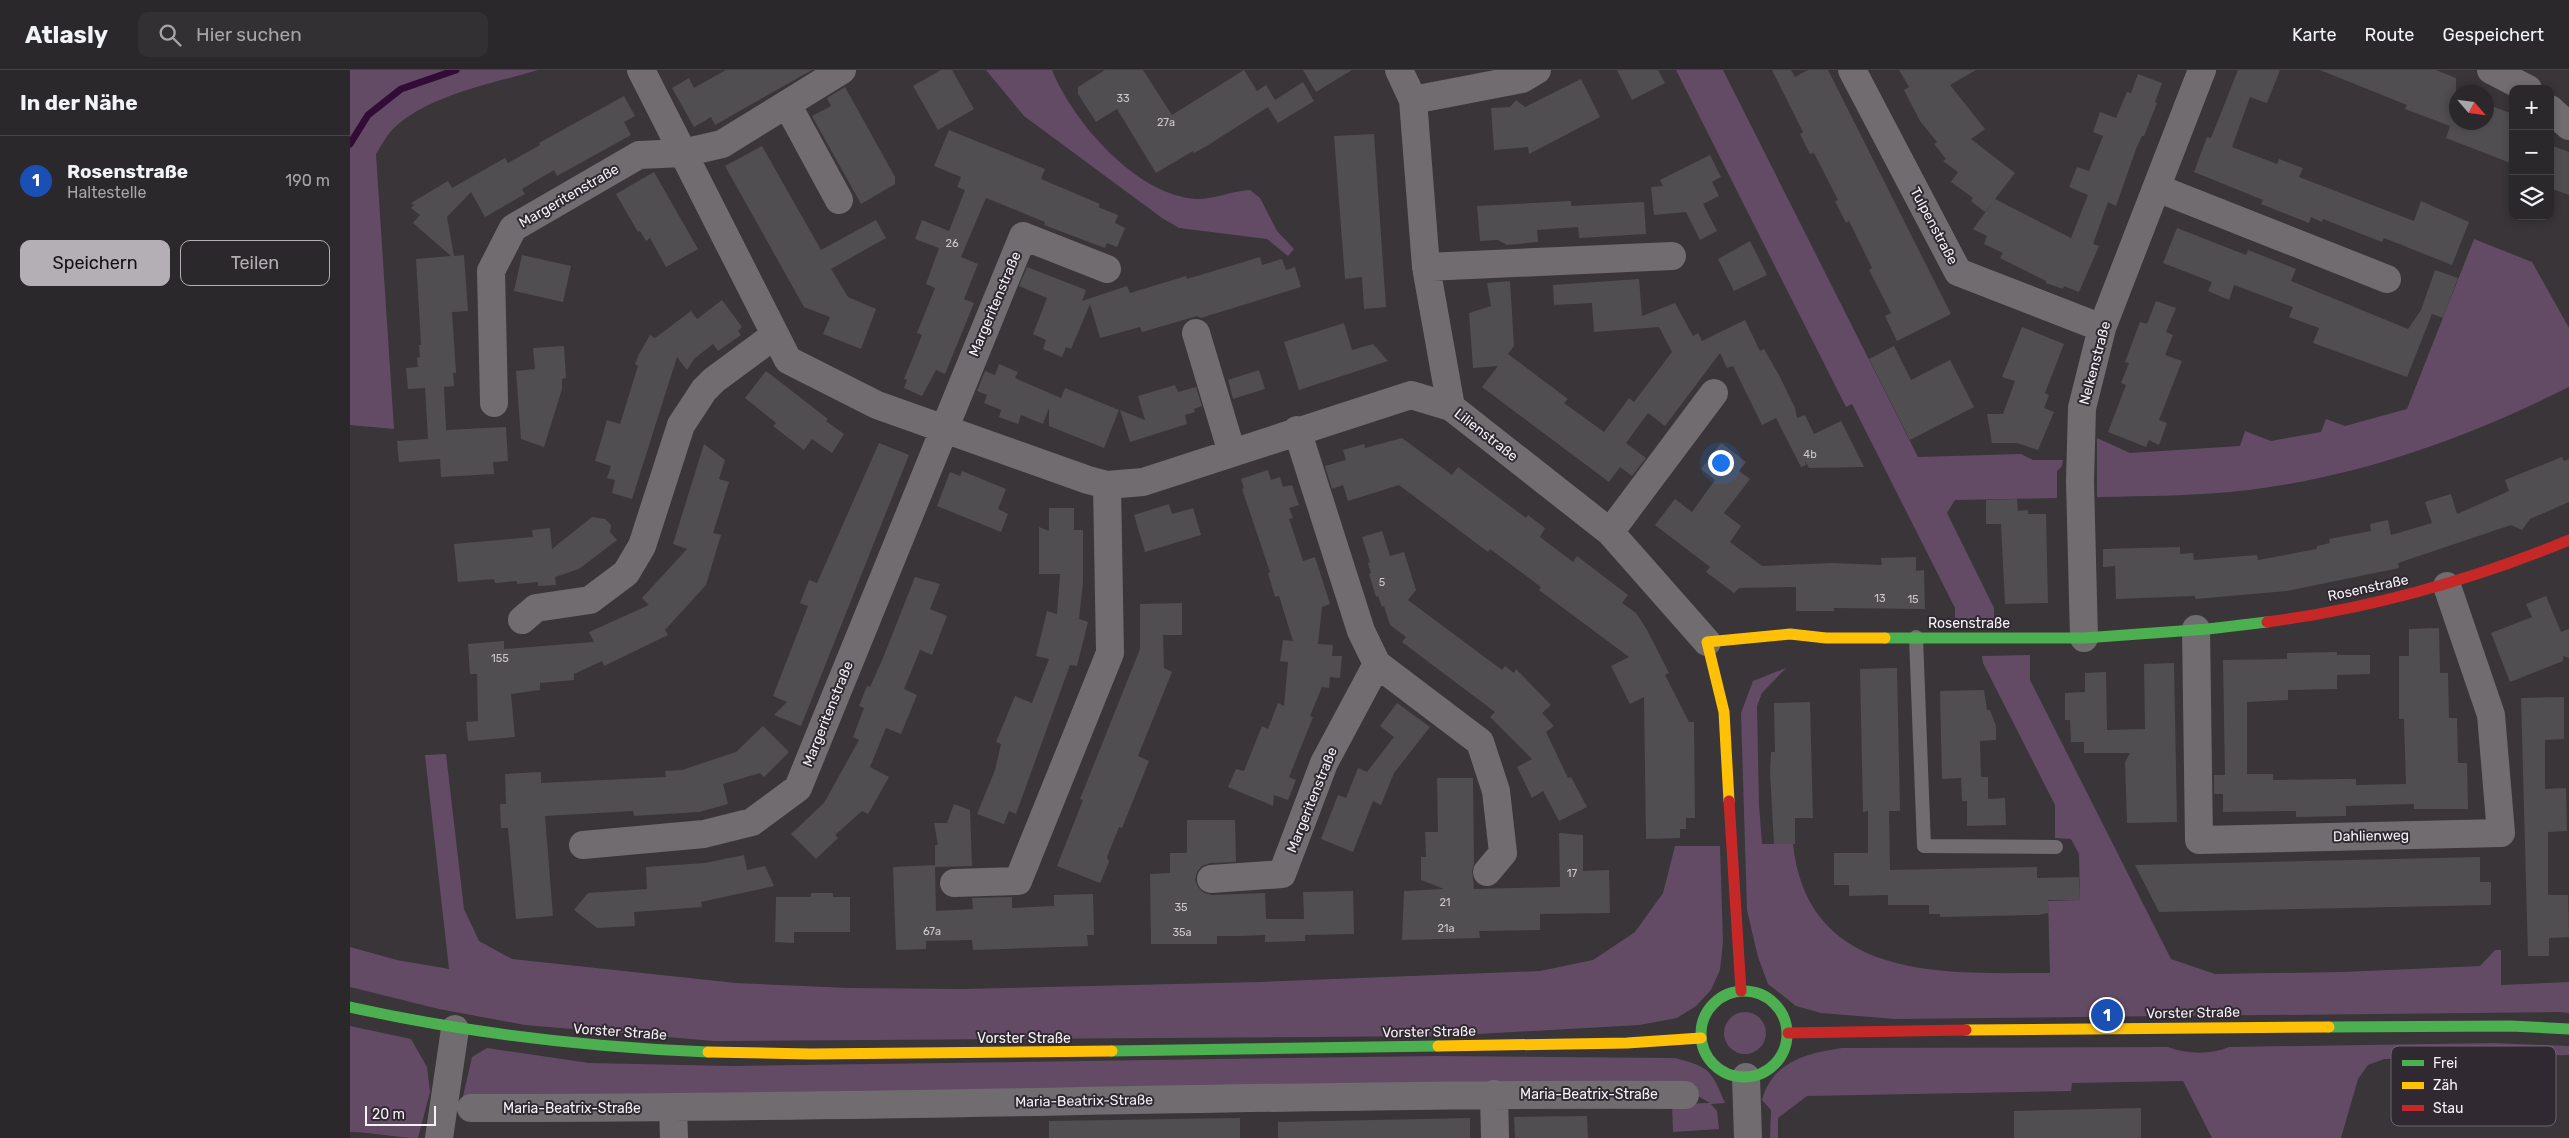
<!DOCTYPE html>
<html lang="de">
<head>
<meta charset="utf-8">
<style>
  :root { --surface:#2b282b; --page:#333033; --text:#f1f3f6; --muted:#a6a6a9; --line:#474447; --accent:#b4afb4 }
  body { margin:0; font-family:Rubik,sans-serif; background:var(--page); color:var(--text) }
  .controls { position:absolute; right:15px; top:15px; display:grid; overflow:hidden; border-radius:10px; box-shadow:0 2px 8px #0003 }
  .controls button { width:45px; height:45px; display:grid; place-items:center; padding:0; border:0; border-bottom:1px solid var(--line); background:var(--surface); color:var(--text); font:25px sans-serif }
  .compass { position:absolute; left:2099px; top:15px; width:45px; height:45px; border-radius:50%; background:var(--surface); box-shadow:0 2px 8px #0003; rotate:118deg }
  .scale { position:absolute; left:15px; bottom:12px; width:71px; box-sizing:border-box; padding-left:5px; border:2px solid #f6f1f6; border-top:0; font-size:14px; line-height:18px; white-space:nowrap; color:#f6f1f6; -webkit-text-stroke:4px #302931; paint-order:stroke }
  .you { position:absolute; left:1370px; top:392px; width:18px; height:18px; margin:-12px; border:4px solid #fff; border-radius:50%; background:#1a73e8; box-shadow:0 0 0 8px #1a73e833 }
  .badge { display:grid; place-items:center; width:32px; height:32px; border-radius:50%; background:var(--accent); color:#fff; font-size:16px; font-weight:700 }
  .pin { position:absolute; translate:-50% -50%; border:2px solid #fff; box-shadow:0 1px 5px #0006 }
  .list { margin:0; padding:0; list-style:none }
  h2 { display:flex; justify-content:space-between; align-items:center; height:65px; margin:0; padding:0 20px; font-size:21px }
  h2 small { font-size:16px; font-weight:400; color:var(--muted) }
  .list li { display:grid; grid-template-columns:32px 1fr auto; gap:15px; align-items:center; box-sizing:border-box; height:90px; padding:0 20px; border-top:1px solid var(--line) }
  .list b { display:block; font-size:19px; white-space:nowrap }
  .list p { margin:0; font-size:16px; white-space:nowrap; color:var(--muted) }
  .list em { font-size:16px; font-style:normal; color:var(--muted) }
  .actions { display:flex; gap:10px; padding:15px 20px }
  .actions a { flex:1; padding:11px 0; border:1px solid var(--accent); border-radius:10px; text-align:center; font-size:18px; color:var(--accent) }
  .actions .main { background:var(--accent); color:#111 }
  .icon { flex:none; width:28px; height:28px; fill:none; stroke:currentColor; stroke-width:2; stroke-linecap:round; stroke-linejoin:round }
  .map { position:relative; flex:none; width:2219px; height:1068px; overflow:hidden }
  header { display:flex; align-items:center; gap:30px; box-sizing:border-box; height:70px; padding:0 25px; background:var(--surface); border-bottom:1px solid var(--line) }
  header strong { font-size:24px }
  nav { display:flex; gap:28px; margin-inline-start:auto; font-size:18px }
  .search { width:350px; height:45px; background:var(--page); display:flex; align-items:center; gap:12px; box-sizing:border-box; padding:0 18px; border-radius:10px; color:var(--muted); font-size:19px }
  main { display:flex }
  aside { flex:1; background:var(--surface) }
  .map>svg:first-child { display:block }
</style>
</head>
<body>
<header>
<strong>Atlasly</strong>
<div class="search"><svg class="icon" aria-label="search" viewBox="0 0 24 24"><circle cx="10" cy="10" r="6"/><path d="M15 15l6 6"/></svg>Hier suchen</div>
<nav><a>Karte</a><a>Route</a><a>Gespeichert</a></nav>
</header>
<main>
<aside>
<h2>In der Nähe<small></small></h2>
<ul class="list">
<li><span class="badge" style="background:#1a4fb4">1</span><div><b>Rosenstraße</b><p>Haltestelle</p></div><em>190 m</em></li>
</ul>
<div class="actions"><a class="main">Speichern</a><a>Teilen</a></div>
</aside>
<div class="map">
<svg width="2219" height="1068" viewBox="0 0 2219 1068">
  <rect width="100%" height="100%" fill="#393539"/>
  <!-- green -->
  <path fill="#634b65" d="M0 0H188C142 14 78 25 43 59 36 66 31 76 26 84L44 359 0 355Z
    M636 0H702C723 52 787 126 847 129 865 129 882 121 900 120L910 128 927 161 944 179 938 186 917 169 829 158 812 148 674 46Z
    M1326 0H1373L1568 387 1671 384 1683 390H1713L1712 396 1707 401V428L1605 430 1597 443 1644 538V548L1605 549V538L1502 334 1496 337Z
    M2124 169 2182 192 2219 258V317C2119 367 2011 406 1899 420 1848 426 1797 426 1747 427V368L1780 383 1890 376 1895 361 1921 371 1971 362 1976 349 1995 356 2057 339Z
    M1680 585V610L1821 889 1865 904 1992 902 2130 896 2145 880H2151V915L2219 912V943L2209 942 1545 949 1471 943 1446 936 1418 914 1408 887 1397 840 1391 643 1403 611 1436 598 1412 623 1407 636 1409 735 1412 774H1443C1458 913 1595 903 1700 903L1698 831 1730 830 1729 784 1721 769 1705 768V735L1633 593 1632 586Z
    M96 684 114 839 129 871 162 889 386 913 499 918 612 919 910 912 1190 901 1243 890 1285 862 1313 823 1325 776H1370L1373 872 1370 900 1361 920 1346 936 1327 948 1290 955 1093 966 364 971 175 955 89 939 0 917V877L47 890 99 899 75 685Z
    M1374 963a21 21 0 1 1 42 0a21 21 0 1 1-42 0Z
    M0 956 61 969 77 997 80 1022 68 1068C45 1068 23 1062 0 1062Z
    M2143 973 2219 976V985L2034 989 2018 995 2008 1009 1991 1068H1862L1833 1011 1722 1013 1721 1021 1457 1026 1428 1048V1068H1420L1421 1040 1412 1030C1422 992 1457 983 1492 978L1818 977C1836 984 1861 985 1879 977Z
    M137 978 239 993 383 996 1087 986 1325 988C1360 997 1361 1000 1375 1033L1361 1034 1367 1041 1369 1059 1323 1062 1322 1034 1360 1033 1343 1023 112 1031 122 987Z"/>
  <g fill="none" stroke-linecap="round" stroke-linejoin="round">
    <!-- stream -->
    <path stroke="#320b36" stroke-width="7" d="M0 74 18 45 51 19 106 0"/>
  </g>
  <!-- building -->
  <path fill="#514e51" d="M376 0H462L365 55 361 47 344 57 322 18 339 8 344 18Z
    M591 0H602L624 39 588 60 563 16Z
    M755 0H793L822 45 894 0 907 21 916 15 925 30 953 12 964 31 928 53 918 37 855 77 844 83 843 81 806 103 767 39 746 52 728 24V17Z
    M953 0H1002L966 22Z
    M1267 0H1308L1315 13 1282 30Z
    M1422 0H1441L1445 7 1458 0H1478L1601 244 1547 271 1535 246 1541 243 1519 200 1522 198 1499 151 1496 153 1485 131 1488 130 1464 83 1460 84 1450 64 1453 62Z
    M1549 0H1626L1600 15 1635 59 1621 69 1665 103 1645 129 1721 168 1738 125 1719 117 1727 97 1739 101 1753 66 1743 62 1750 42 1766 48 1777 22 1781 23 1788 4 1812 13 1805 32 1807 33 1794 66H1792L1786 79 1766 136 1758 132 1743 174 1749 176 1729 222 1714 216 1713 219 1696 213V211L1650 188 1653 183 1634 174 1637 166 1623 159 1643 132 1635 142 1621 131 1623 128 1601 112 1608 102 1593 91 1596 89 1584 74 1587 72 1570 51 1554 20 1559 17Z
    M1888 0H1930L1917 33 1900 27 1882 77 1927 94 1929 89 1953 98 1949 107 2064 151 2071 131 2119 152 2102 195 2034 168 2032 172 1973 149 1972 152 1961 147 1959 153 1911 134 1913 130 1844 102 1857 67 1861 68Z
    M1970 0H2086L2106 8V52H2136V34L2163 44V94L2096 68 2100 56 2055 39 2057 35Z
    M1231 9 1250 47 1179 84 1178 77 1144 80 1141 38 1160 37 1166 30 1175 37Z
    M495 17 545 107V114L511 134 462 46 481 36 477 28Z
    M274 26 285 46 274 52 281 65 207 106 204 100 172 119 175 124 135 147 121 122 97 147 104 186 114 185 118 241 102 242 106 303H103L104 316 94 317 96 360 156 357 158 391 143 392 144 404 91 407 90 389 49 392 47 371 78 369 75 318 58 319 56 298 68 297 67 288 70 287 69 275H71L66 189 101 186 63 153 70 145 61 138 64 135 61 133 98 111 102 118 155 88 158 93 190 75 189 73Z
    M599 60 695 99 691 109 750 134 748 137 768 145 765 153 775 158 767 177 757 173 755 178 694 155 695 152 636 128 611 187 628 194 614 229 624 233 595 304 586 300 572 326 554 318 557 310 554 309 572 265 567 263 585 218 576 214 589 178 565 169 572 150 599 161 615 120 607 117 611 107 584 96Z
    M1024 64 1036 237 1014 239 1012 207 995 209 984 66Z
    M2200 75 2219 82V125L2200 118Z
    M412 76 471 180 526 150 536 168 481 199 498 227 526 239 511 279 473 264 480 247 454 237 375 96Z
    M1360 85 1371 107 1362 112 1369 126 1353 134 1367 161 1350 170 1336 142 1304 145 1301 117 1313 116 1310 110Z
    M304 102 348 179 316 197 300 168 296 171 290 161 288 162 266 124Z
    M1221 131V136L1294 132 1296 164 1229 168 1228 157 1187 160 1188 172 1157 175 1148 170 1130 171 1127 136Z
    M1827 158 1896 185 1898 180 1946 199 1941 211 2058 259 2071 240 2085 200 2108 208 2093 248 2082 244 2057 307 1963 273 1969 258 1939 247 1943 237 1884 215 1879 230 1858 221 1862 212 1813 193Z
    M1400 171 1417 205 1384 221 1368 189Z
    M172 185 221 196 213 232 164 221Z
    M910 187 912 195 932 189 936 200 945 197 951 217 851 248 847 246 792 262 790 257 750 268 740 234 721 279 716 277 712 287 693 279 696 270 683 264 697 228 669 216 677 197 736 220 732 231 777 216 780 223 836 206 837 209Z
    M1289 209 1292 246 1325 233 1343 266 1348 263 1352 271 1395 250 1410 281 1414 279 1430 307 1445 338 1447 348 1455 345 1464 364 1491 351 1514 397 1459 398 1455 391 1456 395 1451 397 1426 348 1412 355 1383 296 1377 298 1370 283 1315 356 1298 343 1276 373 1296 388 1282 406 1270 397 1259 412 1132 317 1148 296 1123 298 1119 243 1141 236 1137 213 1160 211 1164 276 1158 284 1218 329 1214 333 1254 362 1279 328 1284 332 1322 282 1309 257 1244 262 1242 233 1204 235 1203 215Z
    M372 230 392 257 388 261 391 265 368 281 363 274 344 289 337 300 327 287 282 429 262 423 265 410 257 408 261 396 245 391 257 350 270 354 288 296 285 294 289 284 300 265 305 268 341 241 347 249Z
    M1806 231 1826 238 1816 262 1823 265 1815 285 1832 291 1809 350 1817 353 1809 375 1799 370 1796 377 1758 362 1776 315 1771 313 1779 293 1775 292 1790 252 1797 254Z
    M994 253 1002 280 1023 274 1038 291 949 320 934 272Z
    M1672 257 1714 274 1695 323 1699 325 1694 338 1704 342 1688 380 1667 373H1642L1637 344H1653L1665 311 1652 307Z
    M214 276 216 308 212 309V319L194 377 171 369 166 301 185 299 183 278Z
    M1544 276 1561 310 1600 290 1624 337 1560 370 1519 289Z
    M649 294 668 302 665 308 711 328 715 318 769 340 754 378 699 356V338L693 354 671 345 668 354 649 347 651 340 634 333 637 325 627 321 635 301 645 305Z
    M909 300 915 319 883 329 878 310Z
    M416 301 478 349 476 351 494 364 482 383 462 369 454 380 423 356 426 353 395 328Z
    M825 315 828 322 846 317 852 336 844 339 845 342 835 345 837 354 780 372 770 340 795 350 788 326Z
    M1052 368 1102 405 1108 397 1176 448 1178 445 1195 458 1190 467 1223 492 1227 486 1278 525 1272 533 1286 543 1297 560 1319 603 1315 605 1339 652H1344L1345 748H1336V759H1330V768L1296 769 1294 627 1280 634 1261 596 1279 587 1189 520 1191 517 1140 479 1138 482 1049 415 998 431 993 415 982 419 975 396 996 390 993 380 1014 374 1015 378Z
    M529 373 559 385 451 656 424 645 437 632 423 626 458 536 450 533 459 510 467 513Z
    M1371 373 1396 392 1389 401 1400 409 1374 443 1391 456 1380 472 1412 496 1483 493 1532 495 1531 488 1566 487V501L1574 500 1575 539 1484 538V541H1446V517L1389 518 1384 523 1356 502 1360 497 1305 455 1325 429 1342 442 1365 410 1351 399Z
    M354 374 375 390 369 409 379 412 363 463 371 465 356 515 315 560 318 565 254 596 252 591 224 604V610L190 613V620L161 624 165 667 118 671 116 652 128 651 127 604H120L118 574 154 571V579L244 572 239 562 299 535 292 528 337 479 323 474Z
    M2212 387 2214 391 2219 389V432L2180 449 2172 460 2161 455 2048 493 2049 498 1937 521 1845 529V526L1766 529 1765 496 1753 497V479L1830 477V484L1843 483 1844 490 1907 485 1908 490 1967 479V476L1980 473 1979 469 2021 461 2020 454 2038 450 2041 465 2082 453 2075 432 2101 424 2107 444 2159 421 2155 410Z
    M918 400 921 410 930 407 933 417 942 415 949 435 939 438 943 448 939 449 953 491 965 487 980 534 972 537 968 574 983 575 982 586H992L990 608 980 607 979 618 972 617 960 646 963 647 939 707 946 710 938 730 924 725 923 736 878 717 886 699 894 701 912 656 918 659 928 633 934 636 938 592 930 591 933 570 943 571 929 526 925 527 918 503 920 502 892 419 894 418 891 409Z
    M612 401 656 419 648 439 658 444 651 462 587 436 600 402 610 406Z
    M1667 429 1668 441 1678 440V444H1696L1698 533 1655 534 1651 454H1636V430Z
    M819 434 822 444 843 438 851 465 795 482 784 445Z
    M699 438H724V460H733V512L729 549 738 552 727 596 720 595 666 744 659 741 654 754 627 744 645 700 651 674 646 672 665 626 682 633 699 589 686 586 697 541 707 544 710 504H689V457L699 461Z
    M242 447 255 449 261 455 260 462 267 470 229 499 205 507 206 515 188 516V512L167 514V511L145 513 144 509 108 512 104 474 183 467 182 460 200 458 202 479Z
    M1032 461 1040 486 1054 482 1066 520 1058 530 1152 600 1155 596 1164 603 1166 599 1201 635 1192 643 1204 656 1196 662 1218 708 1221 707 1237 737 1209 751 1193 721 1182 728 1167 697 1182 689 1140 647 1145 642 1052 572 1056 567 1040 555 1034 536 1032 537 1028 526 1026 527 1019 504 1021 503 1018 493 1020 492 1012 467Z
    M565 507 590 514 580 539 597 546 582 585 570 580 554 619 567 625 551 664 536 658 520 697 539 707 518 744 512 741 485 765 488 768 466 789 441 764 474 733 509 670 503 667 514 638 509 636 517 616 520 617 533 588Z
    M2196 526 2211 562 2219 559V588L2213 586V591L2160 612 2141 563 2182 547 2176 534Z
    M832 533V565H813L814 598 822 602 788 686 799 691 772 758 769 757 757 787 759 792 750 813 707 796 733 730 730 729 790 579V534Z
    M2089 558 2090 603H2098L2099 648H2107L2108 693H2117L2118 739H2064V734L1996 736V746L1946 747V741L1873 742V724H1864V705H1875L1873 590 1937 589V583L1987 582V585H2020V604L1987 605V619L1938 620V630L1897 632V704H1923V710L1995 709H2006V715L2056 714 2054 649H2049V586H2059V559Z
    M1824 593 1827 752 1777 753 1775 692 1780 683H1734V672H1721L1720 650H1715V623L1735 622V603L1756 602 1757 660 1795 659 1794 594Z
    M1547 598 1550 741H1539L1540 800 1687 797V808L1729 807 1730 830H1698V843L1688 845 1590 847V844H1579V835H1538V825L1499 826V815H1484V783H1518V741L1513 742 1510 599Z
    M1634 620 1637 640H1640L1646 656V670L1630 671 1631 707H1638V729L1655 728 1656 755 1617 756V731H1612L1611 708 1592 709 1590 621Z
    M2214 627V669L2195 670V719L2216 718 2217 761 2198 762V825H2218L2219 867 2199 868V886H2178L2171 628Z
    M1460 632 1463 748H1445V774H1424L1420 703 1421 682H1425L1424 633Z
    M1047 633 1080 657 1044 703 1031 735 1023 731 1003 782 971 769 988 725 996 728 1008 698 1017 702 1044 667 1030 656Z
    M413 656 439 682 414 707 410 703 373 714 378 734 349 742 284 746 283 741 195 746 203 846 166 849 158 758H151L150 734H156L155 704 191 702V713L316 707 315 701 332 700 386 682Z
    M1087 708H1123L1124 794 1122 800 1124 819 1210 817 1209 763 1233 765V801L1259 800 1260 843 1190 844V860L1129 861 1130 868 1052 870 1054 821 1094 819 1071 810V787H1076L1075 762H1088Z
    M604 734 620 740 622 796 585 797V775H588L584 753H597Z
    M837 750H885L886 792 860 793 852 796 847 802 845 810 848 817 854 823 862 825 915 823 916 849H954L953 822 1003 821 1004 864 955 865V871L915 872V865L891 866H867V874H801L800 804 820 803V783H837Z
    M394 785 397 800 415 796 424 816 351 832 352 837 284 842 285 856 247 858 224 840 238 823 297 819 296 797 355 793Z
    M2130 787V812H2141V835L1809 842 1785 795Z
    M585 795 586 841 623 839 622 828 662 827V838L704 836V825L743 824 744 865H737L738 876 623 880 622 870 576 871V879L546 880 543 797Z
    M461 823H483V827H500V862H444V873L425 872 426 827H461Z
    M1791 1038V1068H1664V1041Z
    M1237 1046 1238 1068H1165L1164 1047Z
    M890 1048V1068H699V1051Z
    M1120 1048V1068H928V1052Z"/>
  <g fill="none" stroke-linecap="round" stroke-linejoin="round">
    <!-- lane -->
    <path stroke="#706c70" stroke-width="14" d="M1566 567 1574 776 1706 777"/>
    <!-- street -->
    <path stroke="#706c70" stroke-width="28" d="M291 0 438 290 527 335 738 410 757 415 793 412 1061 325 1101 337
      M1049 0 1063 30 1076 197 1101 337 1260 462 1357 572
      M1502 0 1608 202 1752 258
      M2141 0 2178 19
      M1063 30 1172 9 1187 0
      M437 34 489 130
      M2200 39 2219 56
      M1807 118 2037 209
      M1076 197 1322 186
      M846 263 882 383
      M144 333 141 201 163 158 289 85 333 83 372 74 492 0
      M947 360 1011 561 1027 594 1130 672 1146 721 1153 783 1137 802
      M1260 462 1364 323
      M172 550 186 538 240 530 276 503 292 476 331 355 354 320 364 310 425 265
      M1846 559 1849 770 2151 763 2141 645 2097 516
      M1734 568 1730 411 1732 338 1752 258 1852 0
      M233 775 354 764 402 752 448 718 673 166 757 199
      M861 809 932 804 974 693 1027 594
      M604 813 668 811 760 583 757 415
      M1396 1007 1398 1068
      M1144 1024 1145 1068
      M121 1038C526 1039 930 1023 1335 1025
      M323 1039 324 1068
      M89 1068 105 959"/>
    <!-- fast -->
    <path stroke="#4caf50" stroke-width="11" d="M1535 568H1734L1858 559 1917 552
      M1351 964a43 43 0 1 1 86 0a43 43 0 1 1-86 0Z
      M0 937C121 964 235 977 358 982
      M1979 957 2161 956 2219 959
      M762 981 1088 976"/>
    <!-- slow -->
    <path stroke="#ffc107" stroke-width="11" d="M1379 731 1374 642 1357 572 1440 564 1476 568H1535
      M1616 960 1979 957
      M1088 976 1277 973 1351 968
      M358 982 460 984 762 981"/>
    <!-- jam -->
    <path stroke="#c62828" stroke-width="11" d="M1917 552C2022 538 2122 510 2219 470
      M1379 731 1391 921
      M1438 963 1616 960"/>
  </g>
  <g text-anchor="middle" dominant-baseline="central" stroke-width="4" stroke-linejoin="round" paint-order="stroke">
    <!-- number labels -->
    <g font-size="11" fill="#cdc8cd">
      <text x="773" y="28">33</text>
      <text x="816" y="52">27a</text>
      <text x="602" y="173">26</text>
      <text x="1460" y="384">4b</text>
      <text x="1032" y="512">5</text>
      <text x="1530" y="528">13</text>
      <text x="1563" y="529">15</text>
      <text x="150" y="588">155</text>
      <text x="1222" y="803">17</text>
      <text x="1095" y="832">21</text>
      <text x="831" y="837">35</text>
      <text x="1096" y="858">21a</text>
      <text x="582" y="861">67a</text>
      <text x="832" y="862">35a</text>
    </g>
    <!-- street labels -->
    <g font-size="14" fill="#f6f1f6" stroke="#302931">
      <text transform="translate(219 126) rotate(-30)">Margeritenstraße</text>
      <text transform="translate(1584 156) rotate(62)">Tulpenstraße</text>
      <text transform="translate(645 234) rotate(-67)">Margeritenstraße</text>
      <text transform="translate(1745 293) rotate(-75)">Nelkenstraße</text>
      <text transform="translate(1136 365) rotate(38)">Lilienstraße</text>
      <text transform="translate(2018 518) rotate(-12)">Rosenstraße</text>
      <text x="1619" y="553">Rosenstraße</text>
      <text transform="translate(478 644) rotate(-68)">Margeritenstraße</text>
      <text transform="translate(962 730) rotate(-68)">Margeritenstraße</text>
      <text transform="translate(2021 766) rotate(-1)">Dahlienweg</text>
      <text transform="translate(1843 943) rotate(-1)">Vorster Straße</text>
      <text transform="translate(270 962) rotate(4)">Vorster Straße</text>
      <text transform="translate(1079 962) rotate(-1)">Vorster Straße</text>
      <text x="674" y="968">Vorster Straße</text>
      <text x="1239" y="1024">Maria-Beatrix-Straße</text>
      <text transform="translate(734 1031) rotate(-1)">Maria-Beatrix-Straße</text>
      <text x="222" y="1038">Maria-Beatrix-Straße</text>
    </g>
  </g>
  <!-- legend -->
  <rect x="2041" y="976" width="165" height="80" rx="8" fill="#302931" stroke="#6b656c" stroke-width="1"/>
  <rect x="2052" y="990" width="22" height="6" fill="#4caf50"/>
  <rect x="2052" y="1012" width="22" height="7" fill="#ffc107"/>
  <rect x="2052" y="1035" width="22" height="6" fill="#c62828"/>
  <g font-size="14" fill="#f6f1f6">
    <text x="2083" y="998">Frei</text>
    <text x="2083" y="1020">Zäh</text>
    <text x="2083" y="1043">Stau</text>
  </g>
</svg>
<div class="controls">
<button>+</button>
<button>−</button>
<button><svg class="icon" aria-label="layers" viewBox="0 0 24 24"><path d="M12 4l9 5-9 5-9-5zM3 14l9 5 9-5"/></svg></button>
</div>
<svg class="compass" viewBox="-18 -18 36 36"><path d="M0-13l5 13h-10z" fill="#e53935"/><path d="M0 13l5-13h-10z" fill="#a6a6a9"/></svg>
<div class="scale">20 m</div>
<div class="you"></div>
<div class="pin badge" style="left:1757px;top:945px;background:#1a4fb4">1</div>
</div>
</main>
</body>
</html>
